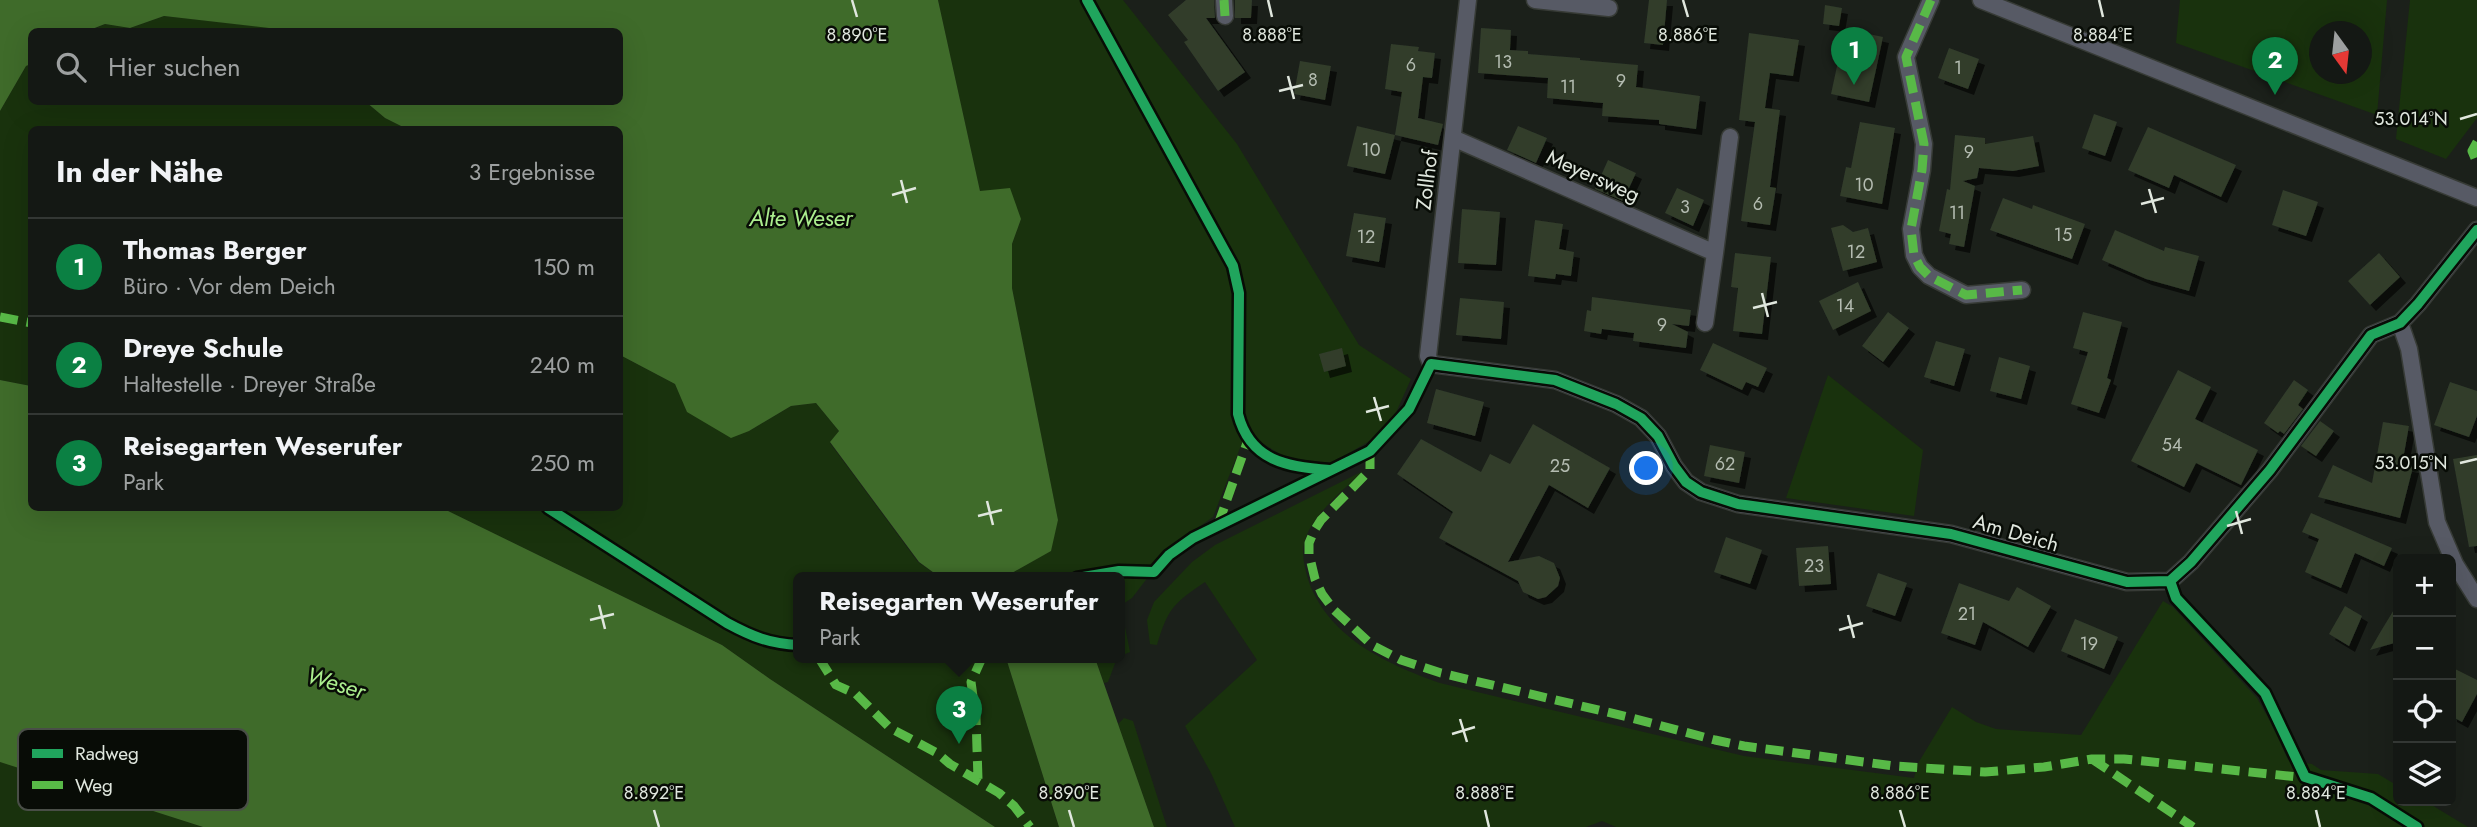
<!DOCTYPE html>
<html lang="de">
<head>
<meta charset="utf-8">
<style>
  :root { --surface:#141814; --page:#1d211d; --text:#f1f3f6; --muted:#9da0a0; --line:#333734; --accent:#0b8043 }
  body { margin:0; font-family:Jost,sans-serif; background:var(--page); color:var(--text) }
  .controls { position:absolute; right:21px; bottom:21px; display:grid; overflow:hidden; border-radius:10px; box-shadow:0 7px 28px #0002 }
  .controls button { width:63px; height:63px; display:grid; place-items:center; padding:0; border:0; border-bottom:2px solid var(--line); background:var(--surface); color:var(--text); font:35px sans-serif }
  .compass { position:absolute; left:2309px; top:21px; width:63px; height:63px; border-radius:50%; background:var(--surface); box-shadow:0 7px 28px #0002; rotate:165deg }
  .you { position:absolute; left:1647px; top:469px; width:24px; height:24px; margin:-18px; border:5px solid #fff; border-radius:50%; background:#1a73e8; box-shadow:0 0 0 10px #1a73e833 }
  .badge { display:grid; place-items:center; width:46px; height:46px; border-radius:50%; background:var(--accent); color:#fff; font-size:23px; font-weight:700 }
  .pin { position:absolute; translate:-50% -58px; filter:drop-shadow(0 2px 4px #0008) }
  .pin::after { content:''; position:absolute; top:37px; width:24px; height:21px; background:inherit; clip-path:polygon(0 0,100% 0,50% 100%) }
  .popup { position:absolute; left:793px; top:572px; width:332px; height:91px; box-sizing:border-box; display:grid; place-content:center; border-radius:10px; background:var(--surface); filter:drop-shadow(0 2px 5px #0005); font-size:23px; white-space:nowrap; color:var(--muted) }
  .popup b { font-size:26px; color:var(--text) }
  .popup::after { content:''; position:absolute; left:50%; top:100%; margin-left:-14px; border:14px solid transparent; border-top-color:var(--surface) }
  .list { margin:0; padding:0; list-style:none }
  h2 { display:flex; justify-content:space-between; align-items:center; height:91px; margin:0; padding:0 28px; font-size:30px }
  h2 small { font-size:23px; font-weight:400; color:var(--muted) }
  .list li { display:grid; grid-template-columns:46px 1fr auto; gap:21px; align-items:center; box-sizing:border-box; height:98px; padding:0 28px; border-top:2px solid var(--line) }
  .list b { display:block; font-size:26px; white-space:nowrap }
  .list p { margin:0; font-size:23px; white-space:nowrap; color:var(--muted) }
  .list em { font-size:23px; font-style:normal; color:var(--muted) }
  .icon { flex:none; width:38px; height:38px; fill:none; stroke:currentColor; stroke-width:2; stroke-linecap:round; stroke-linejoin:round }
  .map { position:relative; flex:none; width:2477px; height:827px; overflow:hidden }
  .search { position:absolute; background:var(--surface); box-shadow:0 7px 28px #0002; left:28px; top:28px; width:595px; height:77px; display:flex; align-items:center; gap:18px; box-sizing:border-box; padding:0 24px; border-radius:10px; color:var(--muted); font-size:26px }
  .panel { position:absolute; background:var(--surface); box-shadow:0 7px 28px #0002; left:28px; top:126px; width:595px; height:385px; border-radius:10px }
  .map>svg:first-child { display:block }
</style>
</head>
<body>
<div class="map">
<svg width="2477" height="827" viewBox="0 0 2477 827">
  <defs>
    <filter id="shadow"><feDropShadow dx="6" dy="6" stdDeviation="0" flood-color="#0009"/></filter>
  </defs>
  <rect width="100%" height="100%" fill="#1b201a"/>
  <!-- green -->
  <path fill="#19320d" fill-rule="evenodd" d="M938 0H1123L1237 144 1359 345 1411 379 1394 417 1373 439 1332 463 1287 458 1255 439 1242 443 1213 517 1172 546 1132 598 1120 606V578H1010L1012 573 1050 551 1058 520 1012 288V244L1021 219 980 191Z
    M2180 0H2387L2377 115 2176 43ZM2320 32H2362V74H2320Z
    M2410 0H2477V118L2446 159 2396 139Z
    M164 16 303 31 87 32 105 24 130 28Z
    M31 64 32 102H366L385 118 407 129 32 130 31 386 0 380V111L26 66Z
    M620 355 675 384 688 412 749 431 791 406 816 403 839 431 830 443 918 562 941 578H798V658H1006L1059 827H995L770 679 722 645 442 508H620Z
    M1828 375 1923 450 1914 516 1786 498Z
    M1363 471C1345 489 1312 515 1305 540 1301 553 1304 563 1307 576 1325 636 1386 664 1440 683L1744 756 1914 778 1917 765 1952 707 1976 722 1996 729 2081 735 2163 601 2173 607 2257 698 2275 730 2288 760 2312 764 2321 770 2378 774 2398 786V801H2425L2468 827H1616L1602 821 1586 827H1235L1211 773 1185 726 1257 660 1205 582C1174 603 1168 608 1157 645L1150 644 1147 620 1154 602 1192 562 1215 545Z
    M1120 627H1125L1130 652 1120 656Z
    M1095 658H1117L1108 682 1104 683Z
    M1124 718 1133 721 1167 827H1154L1118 724Z
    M0 762 9 764 203 827H0Z"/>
  <!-- water -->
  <path fill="#3f6b2a" d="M0 0H938L980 191 1010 188 1021 219 1012 244V288L1058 520 1051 551 1012 573 1010 578H941L919 562 830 442 839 431 816 403 791 406 749 431 731 438 687 412 675 384 620 355V130L407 129 385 118 366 102H620V32H303L164 16 130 28 105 24 87 31 32 32 31 64 26 66 0 111Z
    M0 380 31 386 32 508H442L722 645 770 679 995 827H203L0 762Z
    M1006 658H1095L1154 827H1059Z"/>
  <!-- building -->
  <path fill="#313c2b" filter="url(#shadow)" d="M1186 0H1214L1215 18H1206L1245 72 1218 91 1184 42 1188 40 1168 15Z
    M1235 0H1252L1251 18H1235Z
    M1649 0H1667L1663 45 1644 43Z
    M1825 5 1842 8 1839 26 1823 24Z
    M1481 28 1511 30 1510 50 1528 51V54L1580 58V60L1638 65 1636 87 1700 96 1696 129 1659 124V120L1602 116 1603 103 1547 98 1548 78 1478 73Z
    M1845 29 1883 37 1869 102 1831 94Z
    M1749 33 1799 40 1793 76 1770 73 1765 108 1780 110 1770 187 1776 188 1770 225 1741 221 1755 122 1739 120Z
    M1391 44 1419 47 1418 51 1435 53 1432 78 1423 77 1418 118 1443 124 1438 145 1395 135 1402 92 1385 89Z
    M1949 48 1979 59 1968 89 1938 78Z
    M1300 61 1331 66 1325 100 1294 94Z
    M2094 114 2117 122 2105 156 2082 148Z
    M1860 122 1895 128 1882 204 1840 196 1846 167 1851 168Z
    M1357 126 1395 135 1385 174 1347 166Z
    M1518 126 1547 138 1536 163 1507 150Z
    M2148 127 2236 165 2221 197 2174 175 2169 188 2128 170Z
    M1955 135 1985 138V144L2033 136 2039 166 2013 171 1979 168 1977 178 1963 181 1975 186 1964 247 1949 244 1951 234 1939 231 1947 189 1950 190Z
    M1608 160 1636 173 1623 201 1595 189Z
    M1677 188 1704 200 1693 226 1665 213Z
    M2283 190 2318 202 2306 236 2272 225Z
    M2003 198 2032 209 2033 205 2085 224 2072 259 1990 230Z
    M1462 209 1500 212 1496 265 1458 263Z
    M1354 213 1386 218 1379 262 1346 256Z
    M1535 220 1563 224 1559 249 1574 252 1571 276 1556 274 1555 279 1528 276Z
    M1843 225 1853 232 1868 228 1877 262 1843 271 1831 228Z
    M2115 230 2164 251 2165 247 2199 256 2189 291 2146 279 2102 260Z
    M1735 253 1771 257 1762 334 1733 331 1738 288 1731 287Z
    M2379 253 2400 277 2370 305 2348 281Z
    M1858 282 1871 311 1833 330 1819 301Z
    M1592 297 1691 310 1689 326 1672 324 1688 332 1686 348 1633 341 1634 333 1602 329 1601 334 1584 331 1587 310 1591 311Z
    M1460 298 1504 302 1501 339 1456 335Z
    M1888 312 1909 328 1883 362 1862 346Z
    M2083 312 2122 322 2107 378 2111 380 2099 413 2071 404 2088 352 2073 348Z
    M1936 341 1965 349 1954 386 1924 377Z
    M1713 343 1767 368 1758 387 1746 382 1742 390 1700 370Z
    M1342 348 1346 366 1324 372 1319 354Z
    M1999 357 2030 366 2021 399 1990 391Z
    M2178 370 2211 387 2195 419 2258 450 2241 485 2196 463 2184 487 2131 461Z
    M2294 380 2308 390 2298 405 2303 409 2284 434 2280 431 2278 433 2264 423Z
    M2450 382 2477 391V416L2469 437 2434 425Z
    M1436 389 1484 402 1475 436 1427 423Z
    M2320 421 2334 431 2316 456 2301 446Z
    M2383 422 2409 426 2402 465 2413 467 2400 518 2318 497 2333 465 2372 483Z
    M1533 424 1610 468 1588 508 1549 485 1508 562 1539 556 1554 563 1560 578 1558 586 1546 597 1538 599 1523 592 1518 581 1439 538 1453 512 1397 474 1421 439 1481 472 1490 454 1510 464Z
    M1710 445 1745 452 1739 483 1704 476Z
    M2477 455V546L2469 547 2453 459Z
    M2311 513 2392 548 2384 566 2355 553 2341 588 2305 572 2319 539 2302 532Z
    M1726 537 1762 550 1750 584 1714 572Z
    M1828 546 1831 584 1799 586 1796 548Z
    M1878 573 1907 583 1895 616 1866 606Z
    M1959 583 2009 601 2017 587 2051 606 2028 647 1983 622 1975 645 1941 633Z
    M2398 603V642L2370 650 2381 631Z
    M2345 606 2362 616 2349 646 2329 634Z
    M2075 619 2118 637 2104 669 2061 651Z
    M2451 667 2477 680V694L2462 722 2451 716Z"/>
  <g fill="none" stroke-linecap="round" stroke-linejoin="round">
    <!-- minor casing -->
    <g stroke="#373b36" stroke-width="19">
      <path id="minor" d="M1224 0 1225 16
        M1468 0 1428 356 1431 364 1555 380 1616 404 1641 418 1658 436 1674 466 1686 482 1701 492 1738 504 1951 534 2127 582 2170 581 2191 562 2270 470 2371 335 2400 323 2418 304 2477 230
        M1535 0 1609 8
        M1931 0 1906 57 1924 144 1922 170 1911 229 1914 255 1920 267 1929 276 1966 295 2022 290
        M1981 0 2477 198
        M1453 138 1715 253 1705 323
        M1715 253 1730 137
        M2400 323 2409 349 2437 522 2455 564 2477 599"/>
    </g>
    <!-- minor -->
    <use href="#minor" stroke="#575a65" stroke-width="16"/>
    <!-- quiet -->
    <path stroke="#58b947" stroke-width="9" stroke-dasharray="18 9" stroke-linecap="butt" d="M1224 0 1225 16
      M1931 0 1906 57 1924 144 1922 170 1911 229 1914 255 1920 267 1929 276 1966 295 2022 290
      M2477 142 2472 151 2477 163
      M0 317 32 323
      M1370 451V470L1321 520 1314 531 1309 543V554L1315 579 1322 594 1334 610 1372 645 1401 660 1441 673 1628 717 1715 740 1744 746 1894 766 1985 772 2044 767 2092 759H2124L2308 778
      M1218 525 1248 440
      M819 658 836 685 856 694 890 728 937 753 950 764 999 793 1014 806 1030 827
      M2092 759 2193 827
      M978 779 976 718 971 682 982 658"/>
    <!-- cycleway casing -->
    <g stroke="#080c06" stroke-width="15">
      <path id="cycleway" d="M1087 0 1233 266 1239 293 1238 414C1250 461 1287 467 1330 470
        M548 508 727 623C751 636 770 644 798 645
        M1077 578 1119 571 1154 572 1169 555 1193 538 1370 451 1409 409 1431 364 1555 380 1616 404 1641 418 1658 436 1674 466 1686 482 1701 492 1738 504 1951 534 2127 582 2170 581 2191 562 2270 470 2371 335 2400 323 2418 304 2477 230
        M2170 581 2176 598 2265 693 2305 777 2371 798 2417 827"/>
    </g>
    <!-- cycleway -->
    <use href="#cycleway" stroke="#20a55d" stroke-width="10"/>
  </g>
  <!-- ticks -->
  <path fill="none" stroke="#e0e7de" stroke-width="2.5" d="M852 0 857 17M1268 0 1272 17M1683 0 1688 17M2099 0 2103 17M1288 76 1294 99M1279 91 1303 85M2460 119 2477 114M901 180 907 203M2149 189 2156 213M892 195 916 188M2141 204 2164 198M1762 293 1768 317M1753 308 1777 302M1374 397 1381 421M1366 412 1389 406M2460 463 2477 459M987 501 993 525M2236 511 2242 534M978 516 1002 510M2227 526 2251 519M599 605 605 629M1848 615 1854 638M590 620 614 614M1839 630 1863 623M1460 719 1467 742M1452 734 1475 727M654 810 659 827M1069 810 1074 827M1485 810 1489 827M1900 810 1905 827M2316 810 2320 827"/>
  <g text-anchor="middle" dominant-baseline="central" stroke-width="5" stroke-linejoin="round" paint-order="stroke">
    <!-- number labels -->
    <g font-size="18" fill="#b4bcb1">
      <text x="1503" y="62">13</text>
      <text x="1411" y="65">6</text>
      <text x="1958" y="68">1</text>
      <text x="1313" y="80">8</text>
      <text x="1621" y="81">9</text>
      <text x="1568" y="87">11</text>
      <text x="1371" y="150">10</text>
      <text x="1969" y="152">9</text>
      <text x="1864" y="185">10</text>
      <text x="1758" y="204">6</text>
      <text x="1685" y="207">3</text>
      <text x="1957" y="213">11</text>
      <text x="2063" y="235">15</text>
      <text x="1366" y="237">12</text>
      <text x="1856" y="252">12</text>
      <text x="1845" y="306">14</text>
      <text x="1662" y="325">9</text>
      <text x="2172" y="445">54</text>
      <text x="1725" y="464">62</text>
      <text x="1560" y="466">25</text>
      <text x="1814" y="566">23</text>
      <text x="1967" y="614">21</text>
      <text x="2089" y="644">19</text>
    </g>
    <!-- street labels -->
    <g font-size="21" fill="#e0e7de" stroke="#080c06">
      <text transform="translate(1593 176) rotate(24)">Meyersweg</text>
      <text transform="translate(1427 180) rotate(-83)">Zollhof</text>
      <text transform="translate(2016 533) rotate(16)">Am Deich</text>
    </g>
    <!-- water labels -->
    <g font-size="23" font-style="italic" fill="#abee8e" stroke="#080c06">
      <text x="801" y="218">Alte Weser</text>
      <text transform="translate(336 683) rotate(17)">Weser</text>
    </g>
  </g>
  <!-- legend -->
  <rect x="18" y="729" width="230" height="81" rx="10" fill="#080c06" stroke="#494e47" stroke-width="2"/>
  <rect x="32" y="749" width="31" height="9" fill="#20a55d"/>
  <rect x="32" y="781" width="31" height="8" fill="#58b947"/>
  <g font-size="19" fill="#e0e7de">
    <text x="75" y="760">Radweg</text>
    <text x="75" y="792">Weg</text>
  </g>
  <g font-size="18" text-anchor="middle" fill="#e0e7de" stroke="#080c06" stroke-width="5" stroke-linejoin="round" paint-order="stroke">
    <text x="857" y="41">8.890°E</text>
    <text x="1272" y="41">8.888°E</text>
    <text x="1688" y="41">8.886°E</text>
    <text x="2103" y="41">8.884°E</text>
    <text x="2411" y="125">53.014°N</text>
    <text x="2411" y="469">53.015°N</text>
    <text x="654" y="799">8.892°E</text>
    <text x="1069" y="799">8.890°E</text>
    <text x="1485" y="799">8.888°E</text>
    <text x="1900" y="799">8.886°E</text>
    <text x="2316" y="799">8.884°E</text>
  </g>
</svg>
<div class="controls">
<button>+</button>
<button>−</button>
<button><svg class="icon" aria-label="locate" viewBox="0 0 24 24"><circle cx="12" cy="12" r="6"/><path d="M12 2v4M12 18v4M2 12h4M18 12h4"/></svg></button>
<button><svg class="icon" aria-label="layers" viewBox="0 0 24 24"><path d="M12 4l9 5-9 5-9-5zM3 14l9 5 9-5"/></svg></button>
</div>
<svg class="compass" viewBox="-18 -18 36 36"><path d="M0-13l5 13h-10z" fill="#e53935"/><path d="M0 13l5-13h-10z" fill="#9da0a0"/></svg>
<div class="you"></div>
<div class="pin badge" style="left:1854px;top:85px">1</div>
<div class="pin badge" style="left:2275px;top:95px">2</div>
<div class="pin badge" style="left:959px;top:744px">3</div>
<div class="popup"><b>Reisegarten Weserufer</b>Park</div>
<div class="search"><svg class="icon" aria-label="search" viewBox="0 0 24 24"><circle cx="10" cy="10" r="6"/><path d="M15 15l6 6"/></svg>Hier suchen</div>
<section class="panel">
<h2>In der Nähe<small>3 Ergebnisse</small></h2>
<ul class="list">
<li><span class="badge">1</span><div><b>Thomas Berger</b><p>Büro · Vor dem Deich</p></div><em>150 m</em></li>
<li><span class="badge">2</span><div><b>Dreye Schule</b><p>Haltestelle · Dreyer Straße</p></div><em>240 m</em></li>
<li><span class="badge">3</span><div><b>Reisegarten Weserufer</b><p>Park</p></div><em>250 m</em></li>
</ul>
</section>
</div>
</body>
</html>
